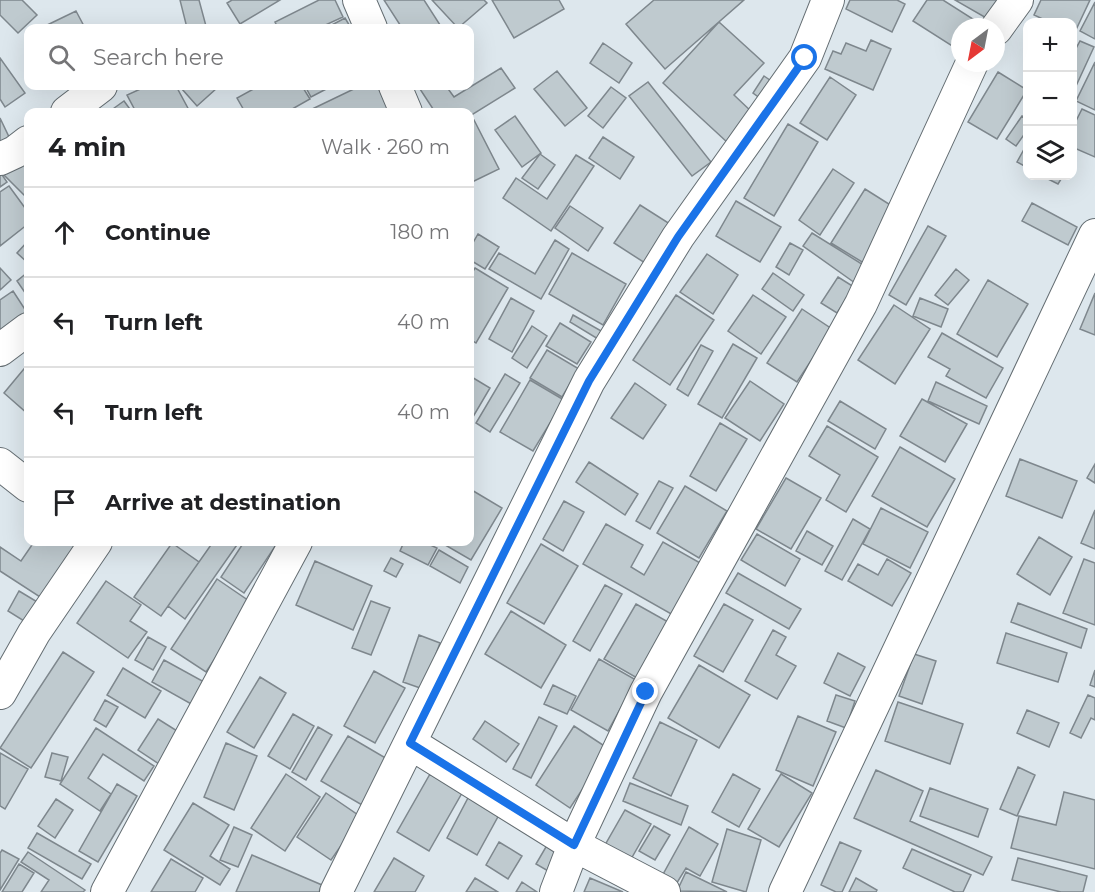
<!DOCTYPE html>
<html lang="en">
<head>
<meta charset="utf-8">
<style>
  :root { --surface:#fff; --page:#f2f2f2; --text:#202124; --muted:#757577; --line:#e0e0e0 }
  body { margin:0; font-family:Montserrat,sans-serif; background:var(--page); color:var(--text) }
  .controls { position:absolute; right:18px; top:18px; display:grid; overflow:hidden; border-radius:12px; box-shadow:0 6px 24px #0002 }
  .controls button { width:54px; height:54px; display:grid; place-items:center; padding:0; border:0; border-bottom:2px solid var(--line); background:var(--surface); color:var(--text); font:30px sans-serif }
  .compass { position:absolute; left:951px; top:18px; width:54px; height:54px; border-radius:50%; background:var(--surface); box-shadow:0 6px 24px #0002; rotate:212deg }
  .stop { position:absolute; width:18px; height:18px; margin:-14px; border:4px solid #1a73e8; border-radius:50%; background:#fff }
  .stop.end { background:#1a73e8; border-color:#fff; box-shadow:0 2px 6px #0008 }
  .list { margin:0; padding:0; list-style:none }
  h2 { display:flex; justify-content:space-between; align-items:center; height:78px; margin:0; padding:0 24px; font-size:26px }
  h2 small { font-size:20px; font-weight:400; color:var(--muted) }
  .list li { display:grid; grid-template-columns:39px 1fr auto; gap:18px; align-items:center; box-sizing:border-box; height:90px; padding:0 24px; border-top:2px solid var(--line) }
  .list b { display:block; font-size:22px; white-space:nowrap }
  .list em { font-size:20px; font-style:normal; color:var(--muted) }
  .icon { flex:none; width:33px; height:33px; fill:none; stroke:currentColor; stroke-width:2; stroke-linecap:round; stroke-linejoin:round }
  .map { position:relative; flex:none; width:1095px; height:892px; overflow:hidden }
  .search { position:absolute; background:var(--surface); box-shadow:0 6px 24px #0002; left:24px; top:24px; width:450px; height:66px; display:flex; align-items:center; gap:15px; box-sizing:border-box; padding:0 21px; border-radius:12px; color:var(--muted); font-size:22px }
  .panel { position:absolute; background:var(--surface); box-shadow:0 6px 24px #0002; left:24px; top:108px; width:450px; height:438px; border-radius:12px }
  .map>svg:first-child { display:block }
</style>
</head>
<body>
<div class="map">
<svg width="1095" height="892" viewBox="0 0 1095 892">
  <rect width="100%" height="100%" fill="#dde7ed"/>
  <!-- building -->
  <path fill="#bfcacf" stroke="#7e878d" stroke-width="1.5" d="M0 0H22L37 15 18 33 0 15Z
    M180 0H199L206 26 187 28Z
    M232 0H280L240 24 227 3Z
    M319 0H335L343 17 319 28H278L275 22Z
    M384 0H424L442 28H402Z
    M432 0H484L487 3 458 28Z
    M492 0H559L564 9 514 38Z
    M654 0H744L665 69 626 24Z
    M850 0H897L905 4 892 32 846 9Z
    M927 0H943L984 26 960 27V51L913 21Z
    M955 0H999L988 19Z
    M1041 0H1090L1074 34H1072V22H1049L1034 15Z
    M1095 2V39L1080 31Z
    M76 11 85 28H41Z
    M345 18 351 28H326Z
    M719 22 764 63 734 95 754 114 728 143 663 83Z
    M871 40 891 49 873 90 825 69 833 51 841 54 846 43 866 51Z
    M1080 41 1094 47 1076 86 1072 84V56Z
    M603 43 632 63 619 83 590 63Z
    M0 58 25 93 5 107 0 99Z
    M1095 62V110L1076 101Z
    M501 68 515 88 470 116V112H435L418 86H446L454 97Z
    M557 71 587 108 565 126 534 89Z
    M998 72 1027 90 997 139 968 122Z
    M764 76 780 87 768 104 753 93Z
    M830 77 856 95 827 140 800 123Z
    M648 82 711 162 692 176 629 96Z
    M147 86H176L190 112H136L127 95Z
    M186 86H215L217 88 197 106 182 89Z
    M259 86H302L310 99 287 112H245L237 98Z
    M305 86H332L311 97Z
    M360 86H380L393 112H309L308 111Z
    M611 87 626 98 603 128 588 116Z
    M124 101 132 112H111L110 111Z
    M1082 109 1095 115V157L1072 147V129Z
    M515 116 541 153 522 167 495 130Z
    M1022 116 1028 119V129L1016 146 1006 139Z
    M0 118 10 139 0 144Z
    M474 120 499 169 470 183V122Z
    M788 124 818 142 774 216 744 198Z
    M603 137 634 157 620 179 589 158Z
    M1028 142V168L1017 162Z
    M540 154 555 165 538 189 522 178Z
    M576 155 594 166 551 231 503 198 516 178 547 199Z
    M22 161 28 169V199L4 175Z
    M833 169 854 183 820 235 799 220Z
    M0 172 7 182 0 187Z
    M1042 176H1063L1058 184Z
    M9 186 28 212V224L0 246V192Z
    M865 189 900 211 867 265 831 243Z
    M736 201 781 227 760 262 716 236Z
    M1032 203 1077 227 1068 245 1022 221Z
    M640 205 670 224 645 263 614 243Z
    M570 206 603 228 588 251 555 228Z
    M928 226 946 236 906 305 889 295Z
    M812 233 865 266 855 283 803 246Z
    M478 234 499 247 485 269 470 260V248Z
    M555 240 569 249 541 299 489 269 499 253 535 274Z
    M28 241V263L17 253Z
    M790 243 803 250 789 275 776 267Z
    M572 253 626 284 603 325 549 294Z
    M707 254 738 275 713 314 680 292Z
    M0 268 11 280 0 290Z
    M475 268 508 288 476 343 470 339V276Z
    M956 269 969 280 948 305 935 295Z
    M28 272V297L17 281Z
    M773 273 804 295 793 311 762 289Z
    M838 277 854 287 837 313 821 303Z
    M988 280 1028 304 997 357 957 334Z
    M13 291 28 314 0 334V300Z
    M1095 293V335L1080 329Z
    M676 295 714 320 670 385 633 360Z
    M753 295 786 317 761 354 728 331Z
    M511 298 534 311 512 352 489 339Z
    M920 298 948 309 941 327 913 316Z
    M894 305 930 329 895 384 858 360Z
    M802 309 832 329 797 382 767 363Z
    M573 315 603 332 598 339 570 322Z
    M560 323 591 342 577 364 546 346Z
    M532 326 547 336 527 368 512 358Z
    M942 333 1003 368 986 398 946 376 950 369 928 357Z
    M733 344 757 358 722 418 698 404Z
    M701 345 713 351 688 396 677 389Z
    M547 350 579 369 562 397 530 378Z
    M28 364V414L4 393Z
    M505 374 520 383 490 432 476 423Z
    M470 376 490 388 470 422Z
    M530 380 564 400 533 451 500 432Z
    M750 381 784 404 760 441 725 418Z
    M936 382 987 406 979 424 928 401Z
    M635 383 666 405 643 439 611 418Z
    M922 399 967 424 945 462 900 436Z
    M840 401 886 429 875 449 828 421Z
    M720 423 747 439 716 491 690 476Z
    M827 426 878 457 846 512 826 500 840 475 809 456Z
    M900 447 955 479 927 527 872 496Z
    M1020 459 1077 481 1062 518 1006 496Z
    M589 462 638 494 625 515 576 482Z
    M1095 464V483L1087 478Z
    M786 478 821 498 791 549 756 529Z
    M659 481 673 488 650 529 636 521Z
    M685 486 727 511 699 558 657 533Z
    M470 489 502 508 471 560 440 542H470Z
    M564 501 584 512 563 551 543 539Z
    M881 508 928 532 910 568 863 544Z
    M1095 510V549L1081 543Z
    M853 519 870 529 842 580 825 571Z
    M606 524 643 545 631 567 644 575 663 542 702 564 673 615 583 564Z
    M807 531 833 546 822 565 796 551Z
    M757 534 800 559 785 586 741 560Z
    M1039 537 1072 557 1050 595 1017 574Z
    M34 542H68L75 546 40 597 0 571V547L21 561Z
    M213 542H239L185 619 168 606Z
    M244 542H278L244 593 221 577Z
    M404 542H424L437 548 428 565 400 551Z
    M172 543 199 562 161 616 134 597Z
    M541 544 578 566 544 624 507 603Z
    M439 550 468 567 460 583 430 566Z
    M391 558 403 564 396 577 384 571Z
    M887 559 911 573 892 606 848 581 858 564 878 575Z
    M1084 559 1095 563V625L1063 613Z
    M315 561 372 586 353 630 296 605Z
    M738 573 801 609 789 629 726 593Z
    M217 579 252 603 206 672 171 649Z
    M106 581 141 605 130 621 147 632 128 658 77 623Z
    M605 585 622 594 590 651 573 641Z
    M19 591 44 606 32 626 8 611Z
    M371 601 390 608 371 655 352 648Z
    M1018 603 1087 629 1081 648 1011 622Z
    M636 604 670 623 637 678 604 659Z
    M724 604 753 620 723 672 694 656Z
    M511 611 566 645 541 688 485 654Z
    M773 630 786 637 776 655 796 666 777 699 745 681Z
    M1006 633 1067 653 1058 682 997 663Z
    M419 635 440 643 423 689 403 682Z
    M148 637 166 647 153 670 135 660Z
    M63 652 94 672 31 768 0 748Z
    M838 653 865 667 850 696 824 683Z
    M914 654 936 661 922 704 899 696Z
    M599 659 636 680 608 731 571 710Z
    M164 660 206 683 193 705 152 682Z
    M699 665 750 695 719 748 668 718Z
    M123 668 161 691 145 718 107 695Z
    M1095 670V687L1090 685Z
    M374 671 405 688 375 743 344 726Z
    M260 677 286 693 254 748 227 732Z
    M553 685 576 696 567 714 544 704Z
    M836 695 855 701 846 728 827 721Z
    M1088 695 1095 698V720L1091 718 1081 738 1070 733Z
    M105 700 118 707 106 727 94 720Z
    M898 702 963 724 950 764 885 741Z
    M1027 710 1059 723 1049 747 1017 733Z
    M293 714 314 726 290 769 268 756Z
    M798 716 836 732 813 786 776 770Z
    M539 717 557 726 531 778 513 769Z
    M158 719 182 734 162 766 138 750Z
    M485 721 519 744 506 762 473 739Z
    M660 722 697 740 671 796 633 778Z
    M574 726 609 749 570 808 536 785Z
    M318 727 332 735 306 780 292 772Z
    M96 728 154 766 144 781 103 754 88 778 111 794 100 811 60 784Z
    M348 736 389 760 362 805 321 781Z
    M226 743 257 756 234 810 204 797Z
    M0 753 28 769 5 809 0 806Z
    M52 753 68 757 61 781 45 777Z
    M1018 767 1035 775 1017 816 1000 809Z
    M876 770 923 791 910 821 992 857 983 875 854 818Z
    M286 774 320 797 285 851 251 828Z
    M430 774 462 793 429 851 397 832Z
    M733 774 760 789 739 827 712 812Z
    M781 774 812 793 779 847 748 829Z
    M630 783 688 806 681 825 623 801Z
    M117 784 137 796 98 862 79 851Z
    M930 788 988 809 978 837 920 816Z
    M1064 792 1095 800V869L1011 848 1019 816 1056 825Z
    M326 793 361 817 331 860 297 837Z
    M469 796 500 813 477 855 447 838Z
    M56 799 73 810 55 838 38 826Z
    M193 803 229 825 210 856 230 869 220 885 164 850Z
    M625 810 651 824 631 859 605 845Z
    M654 826 670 835 655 860 639 851Z
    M234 827 252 835 238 867 220 860Z
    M689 827 718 844 700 876 686 868 675 886 661 878Z
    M727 829 761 840 746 892 712 882Z
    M37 833 91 864 82 879 28 848Z
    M550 840 569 851 555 875 536 864Z
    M499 842 522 856 508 879 486 865Z
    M840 842 861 851 842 892H836L821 885Z
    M912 849 971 875 963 892H955L903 868Z
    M2 850 19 859 0 890V853Z
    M28 852 85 890 83 892H41L49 880 21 862Z
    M252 855 322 885 319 892H236Z
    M394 858 424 876 415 892H374Z
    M1018 858 1087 876 1083 892H1061L1012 880Z
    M171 859 203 878 195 892H151Z
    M19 864 34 873 22 892H2Z
    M686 872 727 892 677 891Z
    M475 878 498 892H466Z
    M590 878 623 892H584Z
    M856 878 877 890 876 892H849Z
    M522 882 537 892H516Z"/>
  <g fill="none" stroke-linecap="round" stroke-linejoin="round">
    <!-- minor casing -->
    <g stroke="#646d72" stroke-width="34">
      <path id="minor" d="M359 0 371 28
        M996 29 1017 0
        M395 86 406 112
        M67 112 101 86
        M0 159 15 152 28 142
        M0 350 28 329
        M0 464 28 486
        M0 693 34 633 96 542
        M410 743 574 845 664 892
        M107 892 296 542
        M336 892 589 381 678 237 805 58 828 0
        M556 892 574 845 646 692 861 304 972 63
        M785 892 1095 235"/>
    </g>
    <!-- minor -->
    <use href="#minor" stroke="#fff" stroke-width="32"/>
  </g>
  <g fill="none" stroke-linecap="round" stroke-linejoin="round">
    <!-- route -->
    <path stroke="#1a73e8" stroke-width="8" d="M646 692 574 845 410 743 589 381 678 237 805 58"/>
  </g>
</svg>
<div class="controls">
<button>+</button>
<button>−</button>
<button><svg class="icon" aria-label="layers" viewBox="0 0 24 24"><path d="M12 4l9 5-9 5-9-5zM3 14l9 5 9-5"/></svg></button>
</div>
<svg class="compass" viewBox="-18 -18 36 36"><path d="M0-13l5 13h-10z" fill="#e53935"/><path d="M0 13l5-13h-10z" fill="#757577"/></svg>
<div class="stop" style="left:805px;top:58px"></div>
<div class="stop end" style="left:646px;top:692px"></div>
<div class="search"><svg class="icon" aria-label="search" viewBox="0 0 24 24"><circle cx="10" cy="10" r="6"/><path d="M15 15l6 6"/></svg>Search here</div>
<section class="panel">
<h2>4 min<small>Walk · 260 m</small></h2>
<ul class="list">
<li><svg class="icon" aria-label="ahead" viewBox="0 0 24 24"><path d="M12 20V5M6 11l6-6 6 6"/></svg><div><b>Continue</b></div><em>180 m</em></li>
<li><svg class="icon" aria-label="left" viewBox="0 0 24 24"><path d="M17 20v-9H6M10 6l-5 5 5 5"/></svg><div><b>Turn left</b></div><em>40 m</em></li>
<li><svg class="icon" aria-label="left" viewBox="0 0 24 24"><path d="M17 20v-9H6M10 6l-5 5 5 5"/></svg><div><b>Turn left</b></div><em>40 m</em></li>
<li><svg class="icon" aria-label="arrive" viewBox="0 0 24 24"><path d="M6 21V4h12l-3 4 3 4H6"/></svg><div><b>Arrive at destination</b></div></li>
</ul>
</section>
</div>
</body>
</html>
